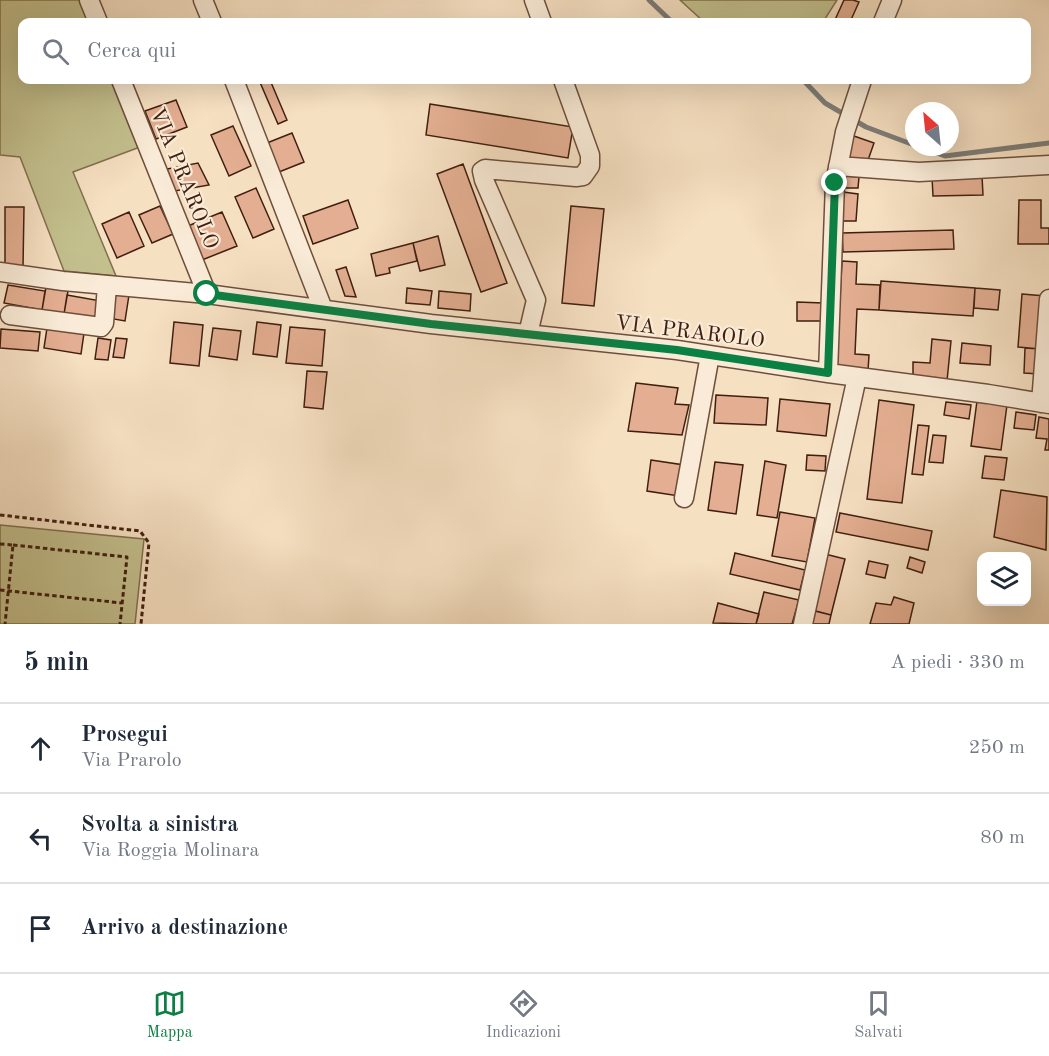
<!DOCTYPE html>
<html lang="it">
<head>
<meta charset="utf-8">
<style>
	body { margin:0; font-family:"Old Standard TT",serif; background:#f2f2f3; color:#1f2937 }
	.controls { position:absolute; right:18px; bottom:18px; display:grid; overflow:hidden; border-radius:12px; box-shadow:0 6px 24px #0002 }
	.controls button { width:54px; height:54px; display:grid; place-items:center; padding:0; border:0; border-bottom:2px solid #e0e1e3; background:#fff; color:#1f2937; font:30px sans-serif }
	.compass { position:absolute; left:905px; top:102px; width:54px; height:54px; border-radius:50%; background:#fff; box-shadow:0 6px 24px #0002; rotate:333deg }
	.stop { position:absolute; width:18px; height:18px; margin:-14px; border:4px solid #0b8043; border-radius:50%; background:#fff }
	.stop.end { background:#0b8043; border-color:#fff; box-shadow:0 2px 6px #0008 }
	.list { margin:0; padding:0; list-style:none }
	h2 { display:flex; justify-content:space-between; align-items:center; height:78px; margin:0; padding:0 24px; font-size:26px }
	h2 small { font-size:20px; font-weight:400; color:#747a83 }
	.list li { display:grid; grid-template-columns:39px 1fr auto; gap:18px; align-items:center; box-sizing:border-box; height:90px; padding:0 24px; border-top:2px solid #e0e1e3 }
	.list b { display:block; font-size:22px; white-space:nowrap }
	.list p { margin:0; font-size:20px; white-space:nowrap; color:#747a83 }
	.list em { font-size:20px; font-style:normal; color:#747a83 }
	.icon { flex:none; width:33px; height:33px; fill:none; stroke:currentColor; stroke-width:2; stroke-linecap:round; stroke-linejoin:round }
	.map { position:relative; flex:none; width:1049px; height:624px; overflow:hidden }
	.search { position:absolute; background:#fff; box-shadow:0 6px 24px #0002; left:18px; right:18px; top:18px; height:66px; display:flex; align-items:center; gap:15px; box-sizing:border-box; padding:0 21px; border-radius:12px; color:#747a83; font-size:22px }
	.sheet { height:348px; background:#fff }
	nav { display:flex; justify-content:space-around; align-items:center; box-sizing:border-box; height:84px; border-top:2px solid #e0e1e3; background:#fff; font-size:16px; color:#747a83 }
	nav a { display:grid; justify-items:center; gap:3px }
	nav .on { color:#0b8043 }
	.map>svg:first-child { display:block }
	.green { fill:#c3c08e; stroke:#82704f; stroke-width:1.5 }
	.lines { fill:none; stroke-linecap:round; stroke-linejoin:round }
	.stream { stroke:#7c7c78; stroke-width:5 }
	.building { fill:#e3ae91; stroke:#411f10; stroke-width:1.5 }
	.minor-casing { stroke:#6e4f3c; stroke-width:21 }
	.path { stroke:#411f10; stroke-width:3; stroke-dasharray:4.5 3; stroke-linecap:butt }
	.minor { stroke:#f9ebd7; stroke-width:18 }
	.route { stroke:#0b8043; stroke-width:8 }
	.labels { text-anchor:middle; stroke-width:4.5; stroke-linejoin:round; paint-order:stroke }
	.street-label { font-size:21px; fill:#411f10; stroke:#f9ebd7 }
</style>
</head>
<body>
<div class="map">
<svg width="1049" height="624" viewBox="0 0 1049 624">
	<rect width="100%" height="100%" fill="#f6e0c2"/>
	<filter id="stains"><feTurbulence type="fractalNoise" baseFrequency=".00333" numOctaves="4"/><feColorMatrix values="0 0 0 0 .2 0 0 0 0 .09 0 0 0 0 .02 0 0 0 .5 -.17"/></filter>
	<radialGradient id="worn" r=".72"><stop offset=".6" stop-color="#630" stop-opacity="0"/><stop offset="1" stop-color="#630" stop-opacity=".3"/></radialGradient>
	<path class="green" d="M0 0H81L90 22H22V80H113L140 147 73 172 116 276 64 271 20 157 0 155Z
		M680 0H837L823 22H704Z
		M0 525 144 539 135 624H0Z"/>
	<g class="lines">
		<path class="stream" d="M649 0 672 22
			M803 80 825 103 866 127 914 145
			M920 147 945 156 1049 143"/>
	</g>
	<path class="building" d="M844 0H853L859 2 850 22H834Z
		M259 80H270L287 120 278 124Z
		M176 100 187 127 156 139 145 111Z
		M430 104 573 127 568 158 426 135Z
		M233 126 251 166 229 176 211 135Z
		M292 133 304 162 279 172 267 143Z
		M854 136 874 143 867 163 847 157Z
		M198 163 209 185 175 191 167 169Z
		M463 164 507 283 481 292 437 174Z
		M845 176 859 177 858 188H844Z
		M982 176 983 195 933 196 932 177Z
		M256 188 274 229 253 238 235 197Z
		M843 192 858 194 856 221H841Z
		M348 200 358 228 313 244 303 216Z
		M1019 200H1041V228H1049V244H1018Z
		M160 206 173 234 152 243 139 215Z
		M571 206 604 209 594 306 562 303Z
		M5 207H24L23 268 5 267Z
		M129 212 144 246 117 258 102 224Z
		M222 212 237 246 202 260 188 226Z
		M953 230 954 249 843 252 842 233Z
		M438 236 445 265 420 271 413 243Z
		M413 243 417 261 389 268 390 273 376 276 371 254Z
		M842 261 857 262 856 284 880 285 879 310 857 309 855 354 869 355 868 371 836 369Z
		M346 267 356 297 345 296 336 270Z
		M881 281 975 288 973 316 879 310Z
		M8 285 45 291 42 310 4 303Z
		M46 287 68 291 64 314 42 310Z
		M407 288 432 291 430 305 406 303Z
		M975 288 1000 290 998 310 974 308Z
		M439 291 471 294 470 311 438 308Z
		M112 293 129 295 125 321 108 318Z
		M1022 294 1045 296 1040 349 1018 347Z
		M67 295 101 301 97 319 64 314Z
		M797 302 823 303V321H797Z
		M174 322 203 325 199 366 170 363Z
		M257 322 281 325 277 357 253 354Z
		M290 327 325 330 322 366 286 363Z
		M47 328 84 333 81 354 44 348Z
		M213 328 241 331 237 360 209 356Z
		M1 329 40 332 38 351 0 348Z
		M98 338 111 340 108 360 95 359Z
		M116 338 127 339 124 358 113 357Z
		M932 339 951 341 947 381 913 377V362L930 363Z
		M962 343 991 346 990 365 960 363Z
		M1025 348 1040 349 1039 374 1024 373Z
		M307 371 327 372 323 409 304 407Z
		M636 383 678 388 675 404 689 405 682 435 628 431Z
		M716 395 768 398 766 425 714 423Z
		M780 399 830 404 826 436 777 431Z
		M879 400 914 405 902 503 867 499Z
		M977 401 1007 405 1001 450 971 446Z
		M946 402 971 405 969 419 944 415Z
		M1016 412 1036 415 1034 430 1014 428Z
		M1039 417 1049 419V450H1045L1047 439 1036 438Z
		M918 425 929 426 923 475 912 474Z
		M933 435 946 436 943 463 929 462Z
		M807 455 826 456 825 471 806 470Z
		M985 456 1007 458 1004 480 982 478Z
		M651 460 684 465 679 496 647 491Z
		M765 461 786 465 777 518 757 515Z
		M715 462 743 465 736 514 708 510Z
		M1001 490 1047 497 1046 550 994 537Z
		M780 512 815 518 807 562 772 556Z
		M840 513 932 531 928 550 836 532Z
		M735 553 805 570 800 590 730 574Z
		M825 554 845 559 831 615 812 610Z
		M910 557 925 562 922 573 907 568Z
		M869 561 888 565 885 578 866 574Z
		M764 592 799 600 792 624H756Z
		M894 597 914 603 909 624H870L876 603 891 605Z
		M718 603 759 614 756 624 713 623Z
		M811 610 831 615 829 624H808Z"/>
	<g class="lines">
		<defs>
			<path id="minor" d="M89 0 98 22
				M203 0 212 22
				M534 0 542 22
				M883 22 892 0
				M121 80 207 294
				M234 80 323 309
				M838 166 919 172 1049 165
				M0 272 63 281 207 294 431 324 677 350 828 373 988 394 1049 404
				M10 315 101 327 104 323 107 286
				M528 334 536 300 484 180 482 171 485 169 576 177 583 176 590 166V155L563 80
				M828 373 835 183 845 132 862 80
				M1041 403 1049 299
				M684 498 710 355
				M803 624 857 377"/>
		</defs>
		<use href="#minor" class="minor-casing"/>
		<path class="path" d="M0 515 140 531 149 543 141 624
			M0 544 13 545 5 624
			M13 545 127 557 120 624
			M0 590 122 603"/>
		<use href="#minor" class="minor"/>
	</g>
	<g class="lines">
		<path class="route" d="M207 294 431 324 677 350 828 373 835 183"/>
	</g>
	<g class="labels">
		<g class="street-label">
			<text transform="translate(185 178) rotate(68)" y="7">VIA PRAROLO</text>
			<text transform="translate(690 331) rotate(7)" y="7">VIA PRAROLO</text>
		</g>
	</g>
	<rect width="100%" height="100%" filter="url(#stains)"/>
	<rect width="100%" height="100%" fill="url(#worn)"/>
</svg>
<div class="controls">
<button><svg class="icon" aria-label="layers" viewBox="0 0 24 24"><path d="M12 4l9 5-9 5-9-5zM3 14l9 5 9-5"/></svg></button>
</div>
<svg class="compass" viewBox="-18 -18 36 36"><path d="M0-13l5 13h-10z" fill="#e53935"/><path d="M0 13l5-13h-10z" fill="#747a83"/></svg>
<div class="stop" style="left:207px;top:294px"></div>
<div class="stop end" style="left:835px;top:183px"></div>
<div class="search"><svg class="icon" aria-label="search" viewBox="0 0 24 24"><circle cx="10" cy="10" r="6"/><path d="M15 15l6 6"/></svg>Cerca qui</div>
</div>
<section class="sheet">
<h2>5 min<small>A piedi · 330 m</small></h2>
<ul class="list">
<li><svg class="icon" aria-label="ahead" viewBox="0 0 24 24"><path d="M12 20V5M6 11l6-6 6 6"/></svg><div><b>Prosegui</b><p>Via Prarolo</p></div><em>250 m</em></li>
<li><svg class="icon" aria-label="left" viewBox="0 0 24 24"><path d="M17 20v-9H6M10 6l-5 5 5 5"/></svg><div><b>Svolta a sinistra</b><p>Via Roggia Molinara</p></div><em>80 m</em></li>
<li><svg class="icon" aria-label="arrive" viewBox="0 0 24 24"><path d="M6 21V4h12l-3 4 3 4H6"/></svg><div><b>Arrivo a destinazione</b></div></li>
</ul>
</section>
<nav>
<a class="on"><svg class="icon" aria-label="map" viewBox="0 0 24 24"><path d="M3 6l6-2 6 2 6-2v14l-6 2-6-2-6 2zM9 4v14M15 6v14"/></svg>Mappa</a>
<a><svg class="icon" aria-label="directions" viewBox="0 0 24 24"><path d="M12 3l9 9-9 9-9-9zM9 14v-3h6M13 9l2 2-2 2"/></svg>Indicazioni</a>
<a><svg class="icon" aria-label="saved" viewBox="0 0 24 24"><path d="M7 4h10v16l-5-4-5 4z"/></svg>Salvati</a>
</nav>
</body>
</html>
